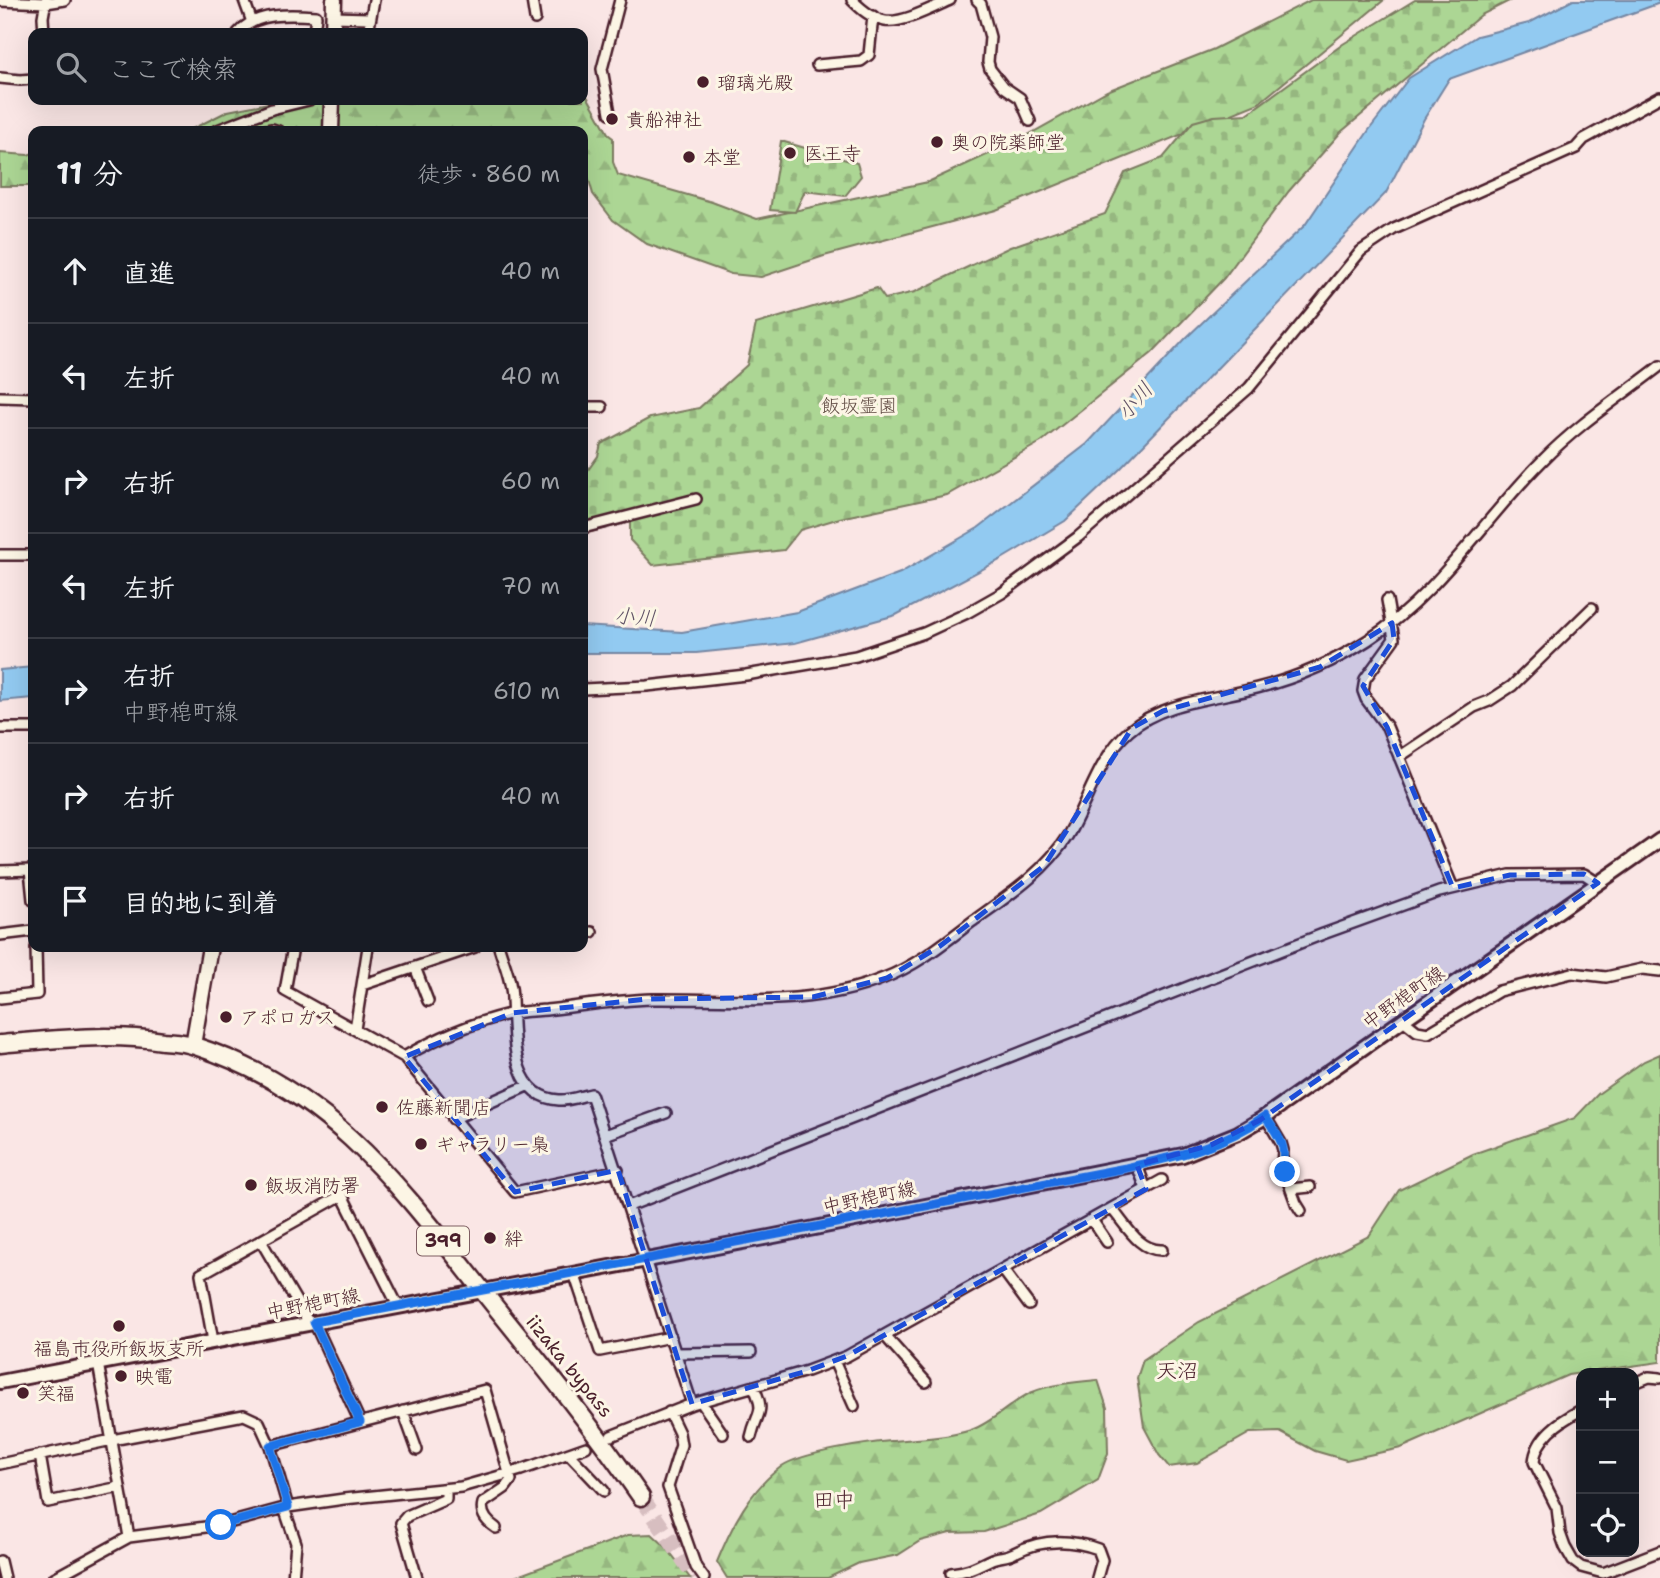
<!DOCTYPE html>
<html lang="ja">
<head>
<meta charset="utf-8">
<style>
	body { margin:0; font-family:"Shantell Sans","Klee One",sans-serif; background:#242831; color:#f1f3f6 }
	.controls { position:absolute; right:21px; bottom:21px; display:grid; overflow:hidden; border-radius:14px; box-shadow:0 7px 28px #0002 }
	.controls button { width:63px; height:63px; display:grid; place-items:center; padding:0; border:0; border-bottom:2px solid #363941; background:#171b24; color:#f1f3f6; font:35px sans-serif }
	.stop { position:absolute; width:21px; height:21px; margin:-16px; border:5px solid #1a73e8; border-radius:50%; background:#fff }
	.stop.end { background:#1a73e8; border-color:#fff; box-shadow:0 2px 7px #0008 }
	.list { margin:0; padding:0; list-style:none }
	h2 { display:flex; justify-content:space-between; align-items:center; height:91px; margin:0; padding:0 28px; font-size:30px }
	h2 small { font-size:23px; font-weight:400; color:#9ea1a6 }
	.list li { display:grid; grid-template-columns:46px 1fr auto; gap:21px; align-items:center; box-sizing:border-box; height:105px; padding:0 28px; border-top:2px solid #363941 }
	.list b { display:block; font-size:26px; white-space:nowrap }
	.list p { margin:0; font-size:23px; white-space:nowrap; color:#9ea1a6 }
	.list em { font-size:23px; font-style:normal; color:#9ea1a6 }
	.icon { flex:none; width:38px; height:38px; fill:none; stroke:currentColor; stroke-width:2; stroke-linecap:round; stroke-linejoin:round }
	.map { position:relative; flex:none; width:1660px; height:1578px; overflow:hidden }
	.search { position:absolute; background:#171b24; box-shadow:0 7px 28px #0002; left:28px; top:28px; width:560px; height:77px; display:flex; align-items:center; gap:18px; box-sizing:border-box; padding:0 24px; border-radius:14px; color:#9ea1a6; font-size:26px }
	.panel { position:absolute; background:#171b24; box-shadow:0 7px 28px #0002; left:28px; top:126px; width:560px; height:826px; border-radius:14px }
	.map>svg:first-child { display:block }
	.forest { fill:url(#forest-firs); stroke:#7b7a60; stroke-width:2 }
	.cemetery { fill:url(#cemetery-stones); stroke:#7b7a60; stroke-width:2 }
	.water { fill:#92caf1; stroke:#7586a2; stroke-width:2 }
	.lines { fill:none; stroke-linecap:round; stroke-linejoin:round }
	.highway-tunnel { stroke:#d7bec0; stroke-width:16; stroke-dasharray:16 8; stroke-linecap:butt }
	.street-casing { stroke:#4a1f2b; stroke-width:14 }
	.secondary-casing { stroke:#4a1f2b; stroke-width:18 }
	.primary-casing { stroke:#4a1f2b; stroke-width:19 }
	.highway-casing { stroke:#4a1f2b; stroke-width:21 }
	.street { stroke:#fcf5e5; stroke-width:9 }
	.secondary { stroke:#fcf5e5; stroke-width:12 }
	.primary { stroke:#fcf5e5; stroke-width:14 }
	.highway { stroke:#fcf5e5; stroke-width:16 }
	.route { stroke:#1a73e8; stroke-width:9 }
	.marked { fill:#1d4ed8; fill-opacity:0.2; stroke:#1d4ed8; stroke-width:5; stroke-dasharray:14 9; stroke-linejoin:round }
	.poi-dot { fill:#4a1f2b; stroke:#fcf5e5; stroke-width:2.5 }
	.labels { text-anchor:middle; stroke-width:6; stroke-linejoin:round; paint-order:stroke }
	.shield { fill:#fcf5e5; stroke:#7f5f63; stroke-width:2 }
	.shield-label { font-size:18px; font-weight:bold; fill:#4a1f2b }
	.poi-label { font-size:19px; fill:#4a1f2b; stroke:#fcf5e5; text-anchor:start }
	.park-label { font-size:19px; fill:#624d45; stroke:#fcf5e5 }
	.street-label { font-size:19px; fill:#4a1f2b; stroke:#fcf5e5 }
	.water-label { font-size:21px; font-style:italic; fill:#605266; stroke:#fcf5e5 }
	.neighbourhood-label { font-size:21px; fill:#4a1f2b; stroke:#fcf5e5 }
</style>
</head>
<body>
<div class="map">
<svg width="1660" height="1578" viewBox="0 0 1660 1578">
	<defs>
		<pattern id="forest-firs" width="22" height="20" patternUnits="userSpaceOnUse" patternTransform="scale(1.75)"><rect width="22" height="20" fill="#acd694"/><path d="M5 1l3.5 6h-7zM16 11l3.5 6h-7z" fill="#96b780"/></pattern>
		<pattern id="cemetery-stones" width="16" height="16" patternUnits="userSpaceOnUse" patternTransform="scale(1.75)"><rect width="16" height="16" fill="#acd694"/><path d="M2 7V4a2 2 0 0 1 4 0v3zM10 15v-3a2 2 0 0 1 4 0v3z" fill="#96b780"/></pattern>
	</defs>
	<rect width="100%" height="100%" fill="#fae6e5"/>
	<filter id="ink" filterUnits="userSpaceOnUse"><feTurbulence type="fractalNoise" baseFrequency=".0143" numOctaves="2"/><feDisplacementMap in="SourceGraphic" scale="14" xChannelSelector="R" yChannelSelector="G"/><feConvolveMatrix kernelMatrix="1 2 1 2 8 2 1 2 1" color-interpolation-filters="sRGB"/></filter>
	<g filter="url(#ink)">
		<path class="forest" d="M1311 0H1384L1259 103 996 210 824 256 761 277 731 274 647 244 613 220 593 194 583 160V131H188L228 111 283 100H361L414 103 423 100H583V89L609 135 613 138V162L618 175 712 202 757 219 928 182 1019 140 1107 91 1214 49Z
			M0 153 28 155 33 153V186H0Z
			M1660 1054V1362L1568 1375 1401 1448 1346 1460 1315 1451 1280 1432 1250 1433 1197 1463 1169 1467 1159 1455 1144 1427 1137 1378 1143 1360 1199 1322 1369 1236 1399 1190 1473 1154 1575 1118 1598 1094 1644 1061Z
			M1098 1380 1107 1408 1108 1453 1098 1480 1041 1514 984 1532 950 1533 920 1541 898 1555 859 1563 828 1578H727L717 1562C732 1525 750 1490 782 1466 801 1453 867 1443 891 1441 917 1439 946 1438 971 1430 992 1423 1010 1403 1030 1393 1050 1384 1076 1382 1098 1380Z
			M652 1534 665 1546 690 1578H512L628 1535Z"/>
		<path class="cemetery" d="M1415 0H1511L1481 15 1341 132 1289 191 1224 278 1152 353 1041 442 947 495 840 518 800 530 784 550 653 565 630 540V522L583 534V477L598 456 601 444 650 418 699 408 747 365 756 324 877 288 885 299 915 292 1010 247 1105 214 1125 173 1163 158 1193 122 1214 116 1247 114 1343 44Z
			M781 141 857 163 861 176 845 196 805 191 795 212 770 210Z"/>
		<path class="water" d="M1573 0H1660V3L1449 79 1424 119 1386 193 1120 469 1065 521 1000 560 896 615 795 643 696 653H583V626L682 632 797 612 900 573 978 528 1087 444 1186 338 1305 225 1369 130 1409 78 1477 36 1529 23Z
			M33 667V698L0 701V670Z"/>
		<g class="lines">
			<path class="highway-tunnel" d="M641 1497 696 1578"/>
			<defs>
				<path id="street" d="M244 0 252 22
					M532 0 535 19
					M852 0C861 9 872 19 885 21 902 24 934 7 950 0
					M977 0 981 4 990 37 988 62 990 69 1004 87 1020 98 1030 121
					M0 1 46 3 65 0
					M333 17 369 18
					M44 33 43 17 46 0
					M238 33C255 12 291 14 316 16L314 33
					M368 33 374 0
					M817 65 861 61 869 55 873 16
					M0 78 20 80 33 79
					M610 113 602 69 620 0
					M215 131 272 109 309 100
					M261 131 272 129 278 131
					M0 397 33 398
					M583 407H602
					M583 528 696 499
					M0 555H33
					M1387 600 1394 639 1365 679 1363 691 1366 699 1387 727 1453 888
					M583 689 647 686 746 675 856 656 924 633 965 614 1002 593 1078 537 1249 388 1361 251 1394 229 1576 148 1584 139 1660 97
					M0 728H33
					M1399 757 1474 707 1489 701 1512 686 1592 608
					M30 870 33 900
					M0 871 33 870
					M583 933 592 932
					M0 935 33 931
					M293 947 285 991 404 1057 515 1192 618 1170
					M499 947C504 964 512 981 512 999 514 1035 510 1097 559 1100 569 1101 581 1096 591 1094L692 1404
					M415 967 428 1001
					M362 985 475 947
					M0 998 37 994 36 947
					M1403 1020 1417 1031 1428 1033 1499 991 1572 973 1606 977 1642 969 1660 971
					M355 1029 368 947
					M404 1057C436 1038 472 1023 509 1014 521 1011 534 1011 546 1010 581 1006 617 1000 652 999 730 998 811 1008 884 978 918 965 945 942 973 921 1008 896 1045 872 1068 835 1088 801 1099 757 1129 731 1163 701 1216 699 1257 688 1297 678 1334 662 1368 640 1438 595 1484 519 1542 461 1577 425 1620 397 1660 366
					M1265 1116 1281 1143 1283 1150 1282 1165 1296 1203 1301 1211
					M453 1119 527 1086
					M605 1135 666 1113
					M1137 1165 1146 1189
					M1291 1189 1310 1187
					M629 1206 1323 934 1439 892 1510 875 1584 874 1598 883
					M1112 1209C1126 1225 1139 1251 1162 1250
					M1092 1220 1107 1242
					M261 1241 309 1323
					M1003 1270 1029 1305
					M574 1273 600 1351 671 1337
					M314 1322 360 1422
					M885 1336 926 1382
					M213 1341 201 1274 342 1195 398 1306
					M676 1353 751 1352
					M834 1361 854 1406
					M98 1363 129 1537
					M1634 1383 1649 1377 1660 1378
					M701 1402 723 1434
					M1581 1410C1560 1421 1536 1437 1534 1462L1557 1508 1560 1533 1565 1547 1573 1561 1581 1567 1603 1573 1660 1551
					M403 1411 417 1450
					M669 1412 679 1433 681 1445 668 1487 696 1567 704 1578
					M611 1436 692 1404 807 1371 847 1356 1162 1180
					M751 1437C757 1410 766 1415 754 1387
					M270 1446 485 1390 511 1480 505 1488 483 1503C480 1514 487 1522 496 1528
					M569 1454 604 1491
					M40 1455 48 1502 120 1487
					M0 1464 112 1440 244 1415 259 1422 270 1446 288 1507
					M284 1508 296 1543 293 1578
					M0 1561 4 1578
					M951 1573C970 1571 976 1566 992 1559 999 1556 1007 1557 1014 1553 1041 1539 1068 1538 1098 1549L1102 1560 1097 1578
					M54 1578 129 1537 221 1525 288 1507 344 1499 461 1487 521 1470 586 1447
					M417 1578 401 1523 407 1516 446 1499V1489"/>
				<path id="secondary" d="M0 1382 769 1237 1183 1155 1238 1133 1260 1120 1660 840"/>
				<path id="primary" d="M333 33 334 0
					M331 131 332 100
					M193 1045 210 947"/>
				<path id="highway" d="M0 1044C55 1039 109 1033 163 1041 174 1042 185 1042 195 1046 335 1091 406 1195 493 1304 544 1367 595 1430 641 1497"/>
			</defs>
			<use href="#street" class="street-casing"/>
			<use href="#secondary" class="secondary-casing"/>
			<use href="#primary" class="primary-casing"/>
			<use href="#highway" class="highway-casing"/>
			<use href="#street" class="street"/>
			<use href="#secondary" class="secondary"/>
			<use href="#primary" class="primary"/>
			<use href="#highway" class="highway"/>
		</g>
	</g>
	<g class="lines" filter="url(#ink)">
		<path class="route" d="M221 1525 288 1507 270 1446 360 1422 314 1322 1126 1168C1175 1157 1224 1146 1265 1116 1271 1126 1281 1137 1283 1148 1284 1157 1282 1163 1285 1172"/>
	</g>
	<path class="marked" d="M1392 623 1394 639 1363 686 1387 727 1453 888 1510 875 1584 874 1598 883 1260 1120 1211 1145 1137 1165 1146 1189 847 1356 807 1371 692 1404 618 1170 515 1192 404 1057 512 1013 648 999 813 997 887 978 940 946 1044 866 1132 728 1163 711 1320 667Z"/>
	<g class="poi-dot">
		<circle cx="703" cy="82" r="7"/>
		<circle cx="612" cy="119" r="7"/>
		<circle cx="937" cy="142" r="7"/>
		<circle cx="790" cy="153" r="7"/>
		<circle cx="689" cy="157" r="7"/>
		<circle cx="226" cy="1017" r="7"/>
		<circle cx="382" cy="1107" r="7"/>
		<circle cx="421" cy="1144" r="7"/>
		<circle cx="251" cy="1185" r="7"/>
		<circle cx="490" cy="1238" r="7"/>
		<circle cx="119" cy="1326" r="7"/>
		<circle cx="121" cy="1376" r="7"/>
		<circle cx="23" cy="1393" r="7"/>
	</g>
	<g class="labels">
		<rect class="shield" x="417" y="1226.5" width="52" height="29" rx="5"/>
		<g class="shield-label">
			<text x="443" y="1247">399</text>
		</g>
		<g class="poi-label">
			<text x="717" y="89">瑠璃光殿</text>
			<text x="626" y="126">貴船神社</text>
			<text x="951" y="149">奥の院薬師堂</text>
			<text x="804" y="160">医王寺</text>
			<text x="703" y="164">本堂</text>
			<text x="240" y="1024">アポロガス</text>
			<text x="396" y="1114">佐藤新聞店</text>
			<text x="435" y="1151">ギャラリー梟</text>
			<text x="265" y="1192">飯坂消防署</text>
			<text x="504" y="1245">絆</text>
			<text x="119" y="1355" text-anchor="middle">福島市役所飯坂支所</text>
			<text x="135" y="1383">映電</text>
			<text x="37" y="1400">笑福</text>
		</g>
		<g class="park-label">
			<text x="859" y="412">飯坂霊園</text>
		</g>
		<g class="street-label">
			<text transform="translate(1403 997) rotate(-35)" y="7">中野梍町線</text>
			<text transform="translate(869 1197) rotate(-12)" y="7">中野梍町線</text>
			<text transform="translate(313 1303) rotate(-11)" y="7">中野梍町線</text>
			<text transform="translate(570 1366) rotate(51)" y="7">iizaka bypass</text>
		</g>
		<g class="water-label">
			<text transform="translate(1135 401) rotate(-49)" y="7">小川</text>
			<text transform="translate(635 617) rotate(4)" y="7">小川</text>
		</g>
		<g class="neighbourhood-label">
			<text x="1177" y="1378">天沼</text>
			<text x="834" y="1507">田中</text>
		</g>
	</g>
</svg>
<div class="controls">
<button>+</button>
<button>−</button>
<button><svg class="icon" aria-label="locate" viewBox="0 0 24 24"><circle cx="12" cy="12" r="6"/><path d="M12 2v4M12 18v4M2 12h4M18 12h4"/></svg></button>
</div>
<div class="stop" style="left:221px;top:1525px"></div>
<div class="stop end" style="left:1285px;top:1172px"></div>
<div class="search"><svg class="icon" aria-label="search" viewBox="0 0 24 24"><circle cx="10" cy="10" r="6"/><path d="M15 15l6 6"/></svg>ここで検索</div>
<section class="panel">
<h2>11 分<small>徒歩 · 860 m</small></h2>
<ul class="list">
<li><svg class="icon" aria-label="ahead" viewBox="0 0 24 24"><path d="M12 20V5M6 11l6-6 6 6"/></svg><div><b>直進</b></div><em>40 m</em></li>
<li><svg class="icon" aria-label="left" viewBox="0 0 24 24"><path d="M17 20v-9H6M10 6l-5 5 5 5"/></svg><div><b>左折</b></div><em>40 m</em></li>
<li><svg class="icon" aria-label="right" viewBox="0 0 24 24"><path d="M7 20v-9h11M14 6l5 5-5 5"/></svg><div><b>右折</b></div><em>60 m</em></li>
<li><svg class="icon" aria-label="left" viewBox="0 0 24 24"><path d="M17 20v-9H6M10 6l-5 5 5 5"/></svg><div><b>左折</b></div><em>70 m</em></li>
<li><svg class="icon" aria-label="right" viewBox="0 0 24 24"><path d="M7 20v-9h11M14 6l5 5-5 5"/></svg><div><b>右折</b><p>中野梍町線</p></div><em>610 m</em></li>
<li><svg class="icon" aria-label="right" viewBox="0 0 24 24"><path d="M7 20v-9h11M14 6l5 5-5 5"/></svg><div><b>右折</b></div><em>40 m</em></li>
<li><svg class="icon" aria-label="arrive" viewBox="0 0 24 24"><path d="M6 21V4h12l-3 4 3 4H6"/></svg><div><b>目的地に到着</b></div></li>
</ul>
</section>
</div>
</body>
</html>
